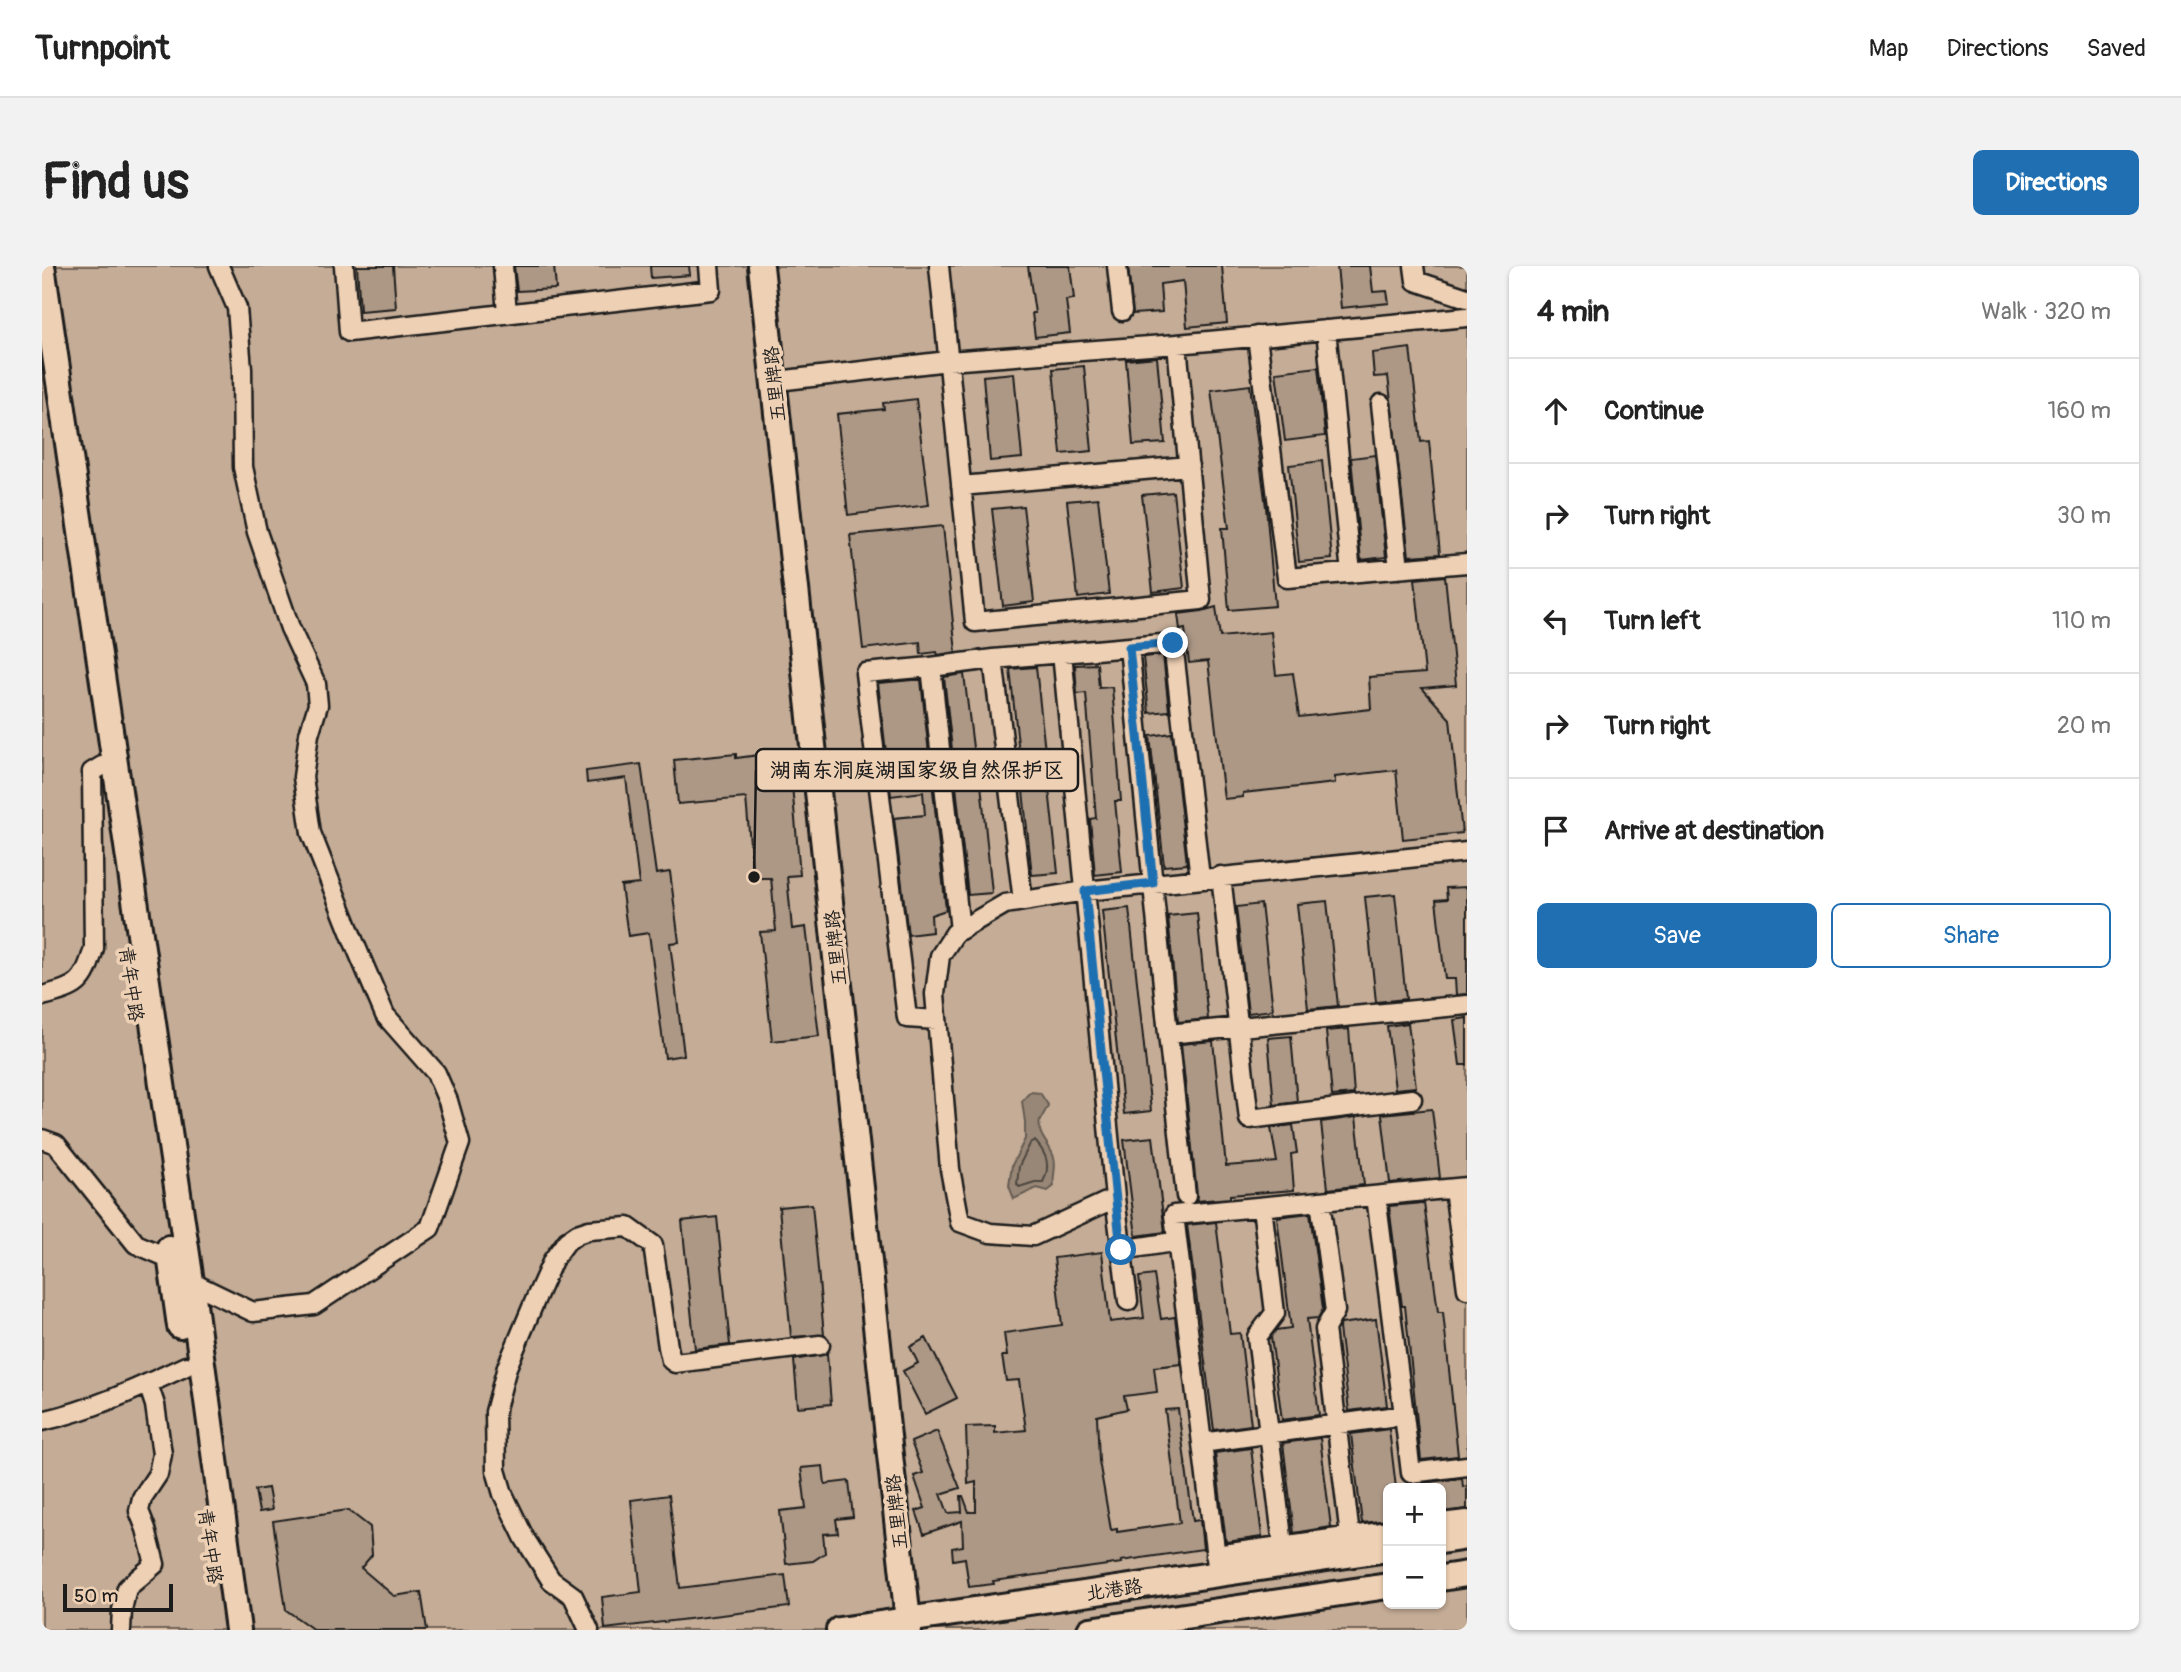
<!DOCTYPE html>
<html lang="en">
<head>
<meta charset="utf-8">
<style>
	body { margin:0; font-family:Pangolin,"LXGW WenKai TC",sans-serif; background:#f2f2f2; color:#222 }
	.controls { position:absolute; right:21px; bottom:21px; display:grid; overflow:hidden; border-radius:10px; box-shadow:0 2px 5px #0004 }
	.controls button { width:63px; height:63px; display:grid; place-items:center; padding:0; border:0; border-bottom:2px solid #e0e0e0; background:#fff; color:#222; font:35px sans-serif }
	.scale { position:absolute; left:21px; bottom:18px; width:110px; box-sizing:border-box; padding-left:7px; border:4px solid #1c1c1c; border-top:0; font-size:19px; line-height:24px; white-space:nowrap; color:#1c1c1c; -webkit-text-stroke:5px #eed0b4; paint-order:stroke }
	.stop { position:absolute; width:21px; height:21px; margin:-16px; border:5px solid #1f6fb2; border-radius:50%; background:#fff }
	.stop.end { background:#1f6fb2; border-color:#fff; box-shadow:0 2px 7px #0008 }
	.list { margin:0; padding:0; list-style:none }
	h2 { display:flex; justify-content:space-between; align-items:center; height:91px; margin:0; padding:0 28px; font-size:30px }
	h2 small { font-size:23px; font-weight:400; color:#767676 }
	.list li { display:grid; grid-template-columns:46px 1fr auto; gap:21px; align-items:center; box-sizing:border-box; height:105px; padding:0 28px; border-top:2px solid #e0e0e0 }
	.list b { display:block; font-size:26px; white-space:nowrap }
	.list em { font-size:23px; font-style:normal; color:#767676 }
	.actions { display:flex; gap:14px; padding:21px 28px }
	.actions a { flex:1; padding:16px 0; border:2px solid #1f6fb2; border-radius:10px; text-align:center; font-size:24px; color:#1f6fb2 }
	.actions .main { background:#1f6fb2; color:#fff }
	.icon { flex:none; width:38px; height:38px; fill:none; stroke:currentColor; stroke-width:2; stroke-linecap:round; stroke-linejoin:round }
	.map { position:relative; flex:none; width:1425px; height:1364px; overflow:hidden; border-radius:10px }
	header { display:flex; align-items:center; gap:42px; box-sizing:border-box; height:98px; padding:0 35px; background:#fff; border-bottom:2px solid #e0e0e0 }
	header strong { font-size:33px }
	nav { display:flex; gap:38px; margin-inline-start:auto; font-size:24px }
	.intro { display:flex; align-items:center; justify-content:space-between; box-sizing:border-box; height:168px; padding:0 42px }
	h1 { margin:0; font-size:49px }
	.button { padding:18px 32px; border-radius:10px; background:#1f6fb2; color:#fff; font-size:24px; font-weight:700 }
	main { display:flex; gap:42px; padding:0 42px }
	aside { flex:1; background:#fff; border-radius:10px; box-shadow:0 2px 5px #0004 }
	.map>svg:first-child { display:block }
	.green { fill:#c4ac96; stroke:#706459; stroke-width:2; fill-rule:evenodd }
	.water { fill:#988776; stroke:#665c52; stroke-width:2 }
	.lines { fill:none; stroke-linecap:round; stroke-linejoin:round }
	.shore { stroke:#4e4740; stroke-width:2 }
	.building { fill:#ad9886; stroke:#1c1c1c; stroke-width:2 }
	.minor-casing { stroke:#1c1c1c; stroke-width:23 }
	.secondary-casing { stroke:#1c1c1c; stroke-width:30 }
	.minor { stroke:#eed0b4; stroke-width:18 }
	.secondary { stroke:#eed0b4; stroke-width:24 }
	.route { stroke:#1f6fb2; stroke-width:9 }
	.labels { text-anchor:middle; stroke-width:7; stroke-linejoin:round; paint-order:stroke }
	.street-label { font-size:19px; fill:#1c1c1c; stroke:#eed0b4 }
	.leader { fill:none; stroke:#1c1c1c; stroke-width:2.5 }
	.callout-dot { fill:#1c1c1c; stroke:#eed0b4; stroke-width:2.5 }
	.callout { fill:#eed0b4; stroke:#1c1c1c; stroke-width:2.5 }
	.callout-label { font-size:21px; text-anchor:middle; font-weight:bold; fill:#1c1c1c }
</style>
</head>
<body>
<header>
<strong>Turnpoint</strong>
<nav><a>Map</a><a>Directions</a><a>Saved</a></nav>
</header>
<div class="intro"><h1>Find us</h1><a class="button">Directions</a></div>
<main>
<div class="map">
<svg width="1425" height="1364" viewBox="0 0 1425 1364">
	<rect width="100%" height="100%" fill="#e6c9ae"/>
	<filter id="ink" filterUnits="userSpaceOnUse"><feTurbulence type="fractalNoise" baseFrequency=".0143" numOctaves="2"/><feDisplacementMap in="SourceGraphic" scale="14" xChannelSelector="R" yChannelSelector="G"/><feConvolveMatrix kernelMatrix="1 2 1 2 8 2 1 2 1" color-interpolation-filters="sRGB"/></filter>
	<g filter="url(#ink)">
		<path class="green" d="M0 0H1425V1364H0ZM1346 1222H1399V1338H1346Z"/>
		<path class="water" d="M988 826 998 827 1006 839C1004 845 1000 850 998 855 994 869 1009 879 1012 892 1015 901 1010 910 1012 920L1006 925 995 922 972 933 967 920 970 899 983 873V856L980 835Z"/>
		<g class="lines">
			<path class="shore" d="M993 875C1005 888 1009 900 1001 916H993L977 921 975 918 977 900 989 876Z"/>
		</g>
		<path class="building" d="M315 0H351L354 42 318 45Z
			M472 0H512L514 23 475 25Z
			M608 0H647L648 9 609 12Z
			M986 0H1028L1032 33 1024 34 1028 67 993 71 990 47H993Z
			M1086 0H1180L1185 57 1145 61 1141 15 1118 18 1120 46 1091 48Z
			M1295 0H1328L1331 26 1345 25 1347 37 1299 42Z
			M1368 82 1379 176 1387 175 1398 288 1367 290 1346 110 1332 111 1330 87Z
			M1115 91 1123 177 1091 179 1084 94Z
			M1042 100 1050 185 1019 188 1011 103Z
			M1276 101 1283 170 1243 175 1234 106Z
			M972 107 980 192 948 195 941 110Z
			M1208 119 1224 241 1233 340 1187 344 1180 262H1187L1169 124Z
			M874 133 887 239 806 249 795 148 842 143 841 137Z
			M1333 189 1344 291 1319 294 1309 192Z
			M1280 195 1290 293 1257 296 1247 199Z
			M1131 226 1142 322 1111 326 1100 229Z
			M1056 232 1067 328 1036 332 1025 235Z
			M981 240 992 336 961 340 950 243Z
			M901 260 914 386 896 389 895 386 879 388 878 376 821 383 808 269Z
			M1403 310 1414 419 1380 422 1408 453 1420 567 1361 573 1354 504 1293 511V517L1201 527V531L1182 533 1166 395 1147 397 1143 363 1138 364 1136 348 1160 345 1174 341 1178 371 1229 366 1234 409 1251 407 1257 451 1329 443 1327 411 1383 407 1373 313Z
			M1121 389 1127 445 1107 447 1101 391Z
			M1055 398 1057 422 1070 421 1079 535H1073L1080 606 1053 609 1048 553 1054 552 1044 427 1035 428 1033 399Z
			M994 401 1016 607 990 609 968 403Z
			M922 408 933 498H937L950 627 926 629 902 411Z
			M871 414H879L904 644 889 649 890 666 866 669 852 552 883 549 881 526 849 530 836 417Z
			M1130 467 1145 598 1122 600 1108 470Z
			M747 485 758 609 745 610 750 663 764 661 777 770 730 775 718 666 734 665 729 612H711L704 532 636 538 632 494 694 488V492Z
			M599 498 614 608 628 606 637 676 628 677 642 789 623 792 607 667 586 670 579 620 597 618 584 512 545 517 544 505Z
			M1425 621V728L1414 729 1413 713H1403L1394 634 1405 633 1404 622Z
			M1353 628 1364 733 1334 736 1323 631Z
			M1285 635 1296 740 1266 743 1255 638Z
			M1219 638 1231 744 1206 747 1194 641Z
			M1087 642 1109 845 1082 848 1060 645Z
			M1155 647 1166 753 1136 756 1126 650Z
			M1425 752V799H1418L1412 754Z
			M1366 757 1374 821 1353 823 1345 760Z
			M1307 763 1312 828 1290 830 1284 765Z
			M1249 770 1255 836 1232 839 1226 772Z
			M1171 775 1184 900 1235 896 1229 862 1251 859 1255 887 1249 888 1252 924 1188 929V932L1154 935 1155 929 1139 778Z
			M1390 843 1398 912 1348 917 1340 848Z
			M1314 851 1322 919 1286 923 1279 856Z
			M1111 871 1123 966 1094 970 1082 874Z
			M1382 937 1396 1046H1401L1416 1190 1379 1194 1363 1040H1360L1347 940Z
			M770 938 782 1069 749 1071 737 941Z
			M1268 947 1281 1043 1276 1052 1265 1053 1277 1149 1240 1154 1229 1071 1234 1064 1249 1062 1235 951Z
			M675 951 688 1079 653 1083 640 955Z
			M1174 956 1188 1068 1198 1067 1209 1159 1172 1164 1145 959Z
			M1060 986 1068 1056 1102 1052 1097 1011 1112 1009 1119 1053 1133 1051 1139 1098 1112 1101 1115 1126 1082 1130 1085 1143 1055 1150 1057 1195 1069 1264 1075 1263V1266L1138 1257 1123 1144 1136 1143 1151 1255 1158 1254 1161 1283 1079 1295 1080 1297 951 1315 952 1318 927 1321 923 1292 911 1294 910 1282 921 1280 920 1255 882 1268 874 1245 883 1242 872 1210 881 1207 869 1176 895 1165 918 1222 899 1228 906 1247 920 1246 919 1230H921L927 1246H934V1216L926 1218 924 1161 953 1160V1167L984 1164 977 1114 964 1115 960 1090H965L962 1067 1020 1059 1012 992Z
			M1334 1053 1345 1140 1307 1145 1297 1062 1299 1058Z
			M884 1072 915 1132 883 1148 861 1105 876 1097 868 1081Z
			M785 1088 789 1138 756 1141 752 1094Z
			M1347 1163 1354 1222H1346V1254L1320 1257 1309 1168Z
			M1278 1172 1289 1261 1252 1267 1241 1177Z
			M1209 1182 1220 1271 1184 1276 1173 1187Z
			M781 1200 783 1218 807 1215 811 1251 794 1253 796 1267 781 1268 783 1287 771 1295 744 1298 738 1245 764 1242 759 1202Z
			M1420 1212 1421 1221 1425 1220V1243L1399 1246V1222H1381V1217Z
			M226 1222 230 1244 217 1246 213 1224Z
			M627 1229 638 1322 743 1309 747 1341 563 1363 560 1331 599 1326 589 1234Z
			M306 1244 328 1261 330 1289 319 1302 352 1330 379 1326 385 1364H272L244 1344 231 1255Z"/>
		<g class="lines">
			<defs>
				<path id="minor" d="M302 0 307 66 669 24 667 0
					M461 0 465 47
					M897 0 933 356 1159 334 1135 78
					M1075 0 1080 45
					M1372 0 1374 15 1425 32
					M1284 64 1309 307
					M1215 70 1245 312 1425 297
					M744 114 906 95 1135 78 1425 51
					M1339 138 1357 303
					M919 220 1147 200
					M1087 381 1131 377 1158 612
					M889 401 823 407 865 752 895 754
					M1179 610 1207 853 1370 833
					M981 635 951 393 1020 387
					M918 664 889 401 951 393
					M0 730C36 721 42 718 52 682L50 506 60 500
					M1126 768 1087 381 1020 387 1073 932 991 970 948 967 918 956 908 903 893 728 898 690 913 667 963 638 1043 625 1425 586
					M0 873 14 878 94 978 129 993
					M1412 923 1425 1023
					M1144 930 1126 768 1425 739
					M1073 932 1086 1035
					M1278 935 1293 1045 1283 1063 1308 1270
					M1220 941 1233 1047 1215 1071 1241 1279
					M1079 984 1125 977
					M149 1016 211 1046 272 1039 388 962 418 877 406 835 394 807 343 749 312 676 269 567 261 511 267 468 276 439 274 418 248 362 215 266 201 201 200 103 195 42 177 0
					M1362 1149 1369 1207 1425 1200
					M0 1155C50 1144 97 1122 144 1100
					M1160 1177 1362 1149 1334 930
					M1399 1257 1425 1254
					M1173 1289 1346 1265
					M1176 1308 1132 949 1425 921
					M79 1364 80 1344 85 1322 113 1298 104 1263 97 1245 100 1232 116 1208 120 1188 113 1139 106 1118
					M547 1364 531 1330 509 1314 483 1273 461 1228 454 1204 453 1146 465 1101 494 1032 511 994 525 975 535 968 547 964 586 961 611 979 626 1081 629 1094 633 1097 778 1079"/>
				<path id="secondary" d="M0 0 149 1016 196 1364
					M719 0 867 1364
					M127 982 138 1060
					M1399 1275 1425 1271
					M1399 1312 1425 1308
					M797 1364 1346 1283
					M1048 1364 1346 1320"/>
			</defs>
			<use href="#minor" class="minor-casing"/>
			<use href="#secondary" class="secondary-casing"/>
			<use href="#minor" class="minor"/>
			<use href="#secondary" class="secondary"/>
		</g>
	</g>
	<g class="lines" filter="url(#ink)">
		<path class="route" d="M1079 984 1043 625 1111 617 1087 381 1131 377"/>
	</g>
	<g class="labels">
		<g class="street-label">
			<text transform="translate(732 118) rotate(-96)" y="7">五里牌路</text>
			<text transform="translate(793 682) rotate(-96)" y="7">五里牌路</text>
			<text transform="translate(90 718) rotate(82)" y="7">青年中路</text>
			<text transform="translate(854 1246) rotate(-96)" y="7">五里牌路</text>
			<text transform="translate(169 1280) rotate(82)" y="7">青年中路</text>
			<text transform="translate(1072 1323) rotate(-8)" y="7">北港路</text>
		</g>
	</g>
	<path class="leader" d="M712 611L714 504"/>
	<circle class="callout-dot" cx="712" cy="611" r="7"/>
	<rect class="callout" x="714" y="483" width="322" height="42" rx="7"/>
	<g class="callout-label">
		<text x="875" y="511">湖南东洞庭湖国家级自然保护区</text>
	</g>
</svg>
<div class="controls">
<button>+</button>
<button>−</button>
</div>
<div class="scale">50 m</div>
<div class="stop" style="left:1079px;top:984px"></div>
<div class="stop end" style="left:1131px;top:377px"></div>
</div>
<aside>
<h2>4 min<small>Walk · 320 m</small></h2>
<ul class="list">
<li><svg class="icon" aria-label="ahead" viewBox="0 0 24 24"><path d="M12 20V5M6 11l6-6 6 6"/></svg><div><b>Continue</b></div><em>160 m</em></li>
<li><svg class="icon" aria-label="right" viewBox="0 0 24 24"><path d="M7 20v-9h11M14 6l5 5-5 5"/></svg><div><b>Turn right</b></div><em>30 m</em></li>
<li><svg class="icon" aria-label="left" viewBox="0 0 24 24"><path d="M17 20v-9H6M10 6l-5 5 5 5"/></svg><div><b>Turn left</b></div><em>110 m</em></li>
<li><svg class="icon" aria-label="right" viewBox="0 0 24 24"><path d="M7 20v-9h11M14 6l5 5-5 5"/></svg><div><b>Turn right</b></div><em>20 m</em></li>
<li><svg class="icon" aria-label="arrive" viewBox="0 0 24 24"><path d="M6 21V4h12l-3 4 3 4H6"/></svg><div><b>Arrive at destination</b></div></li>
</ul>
<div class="actions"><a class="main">Save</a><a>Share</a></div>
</aside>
</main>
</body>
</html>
